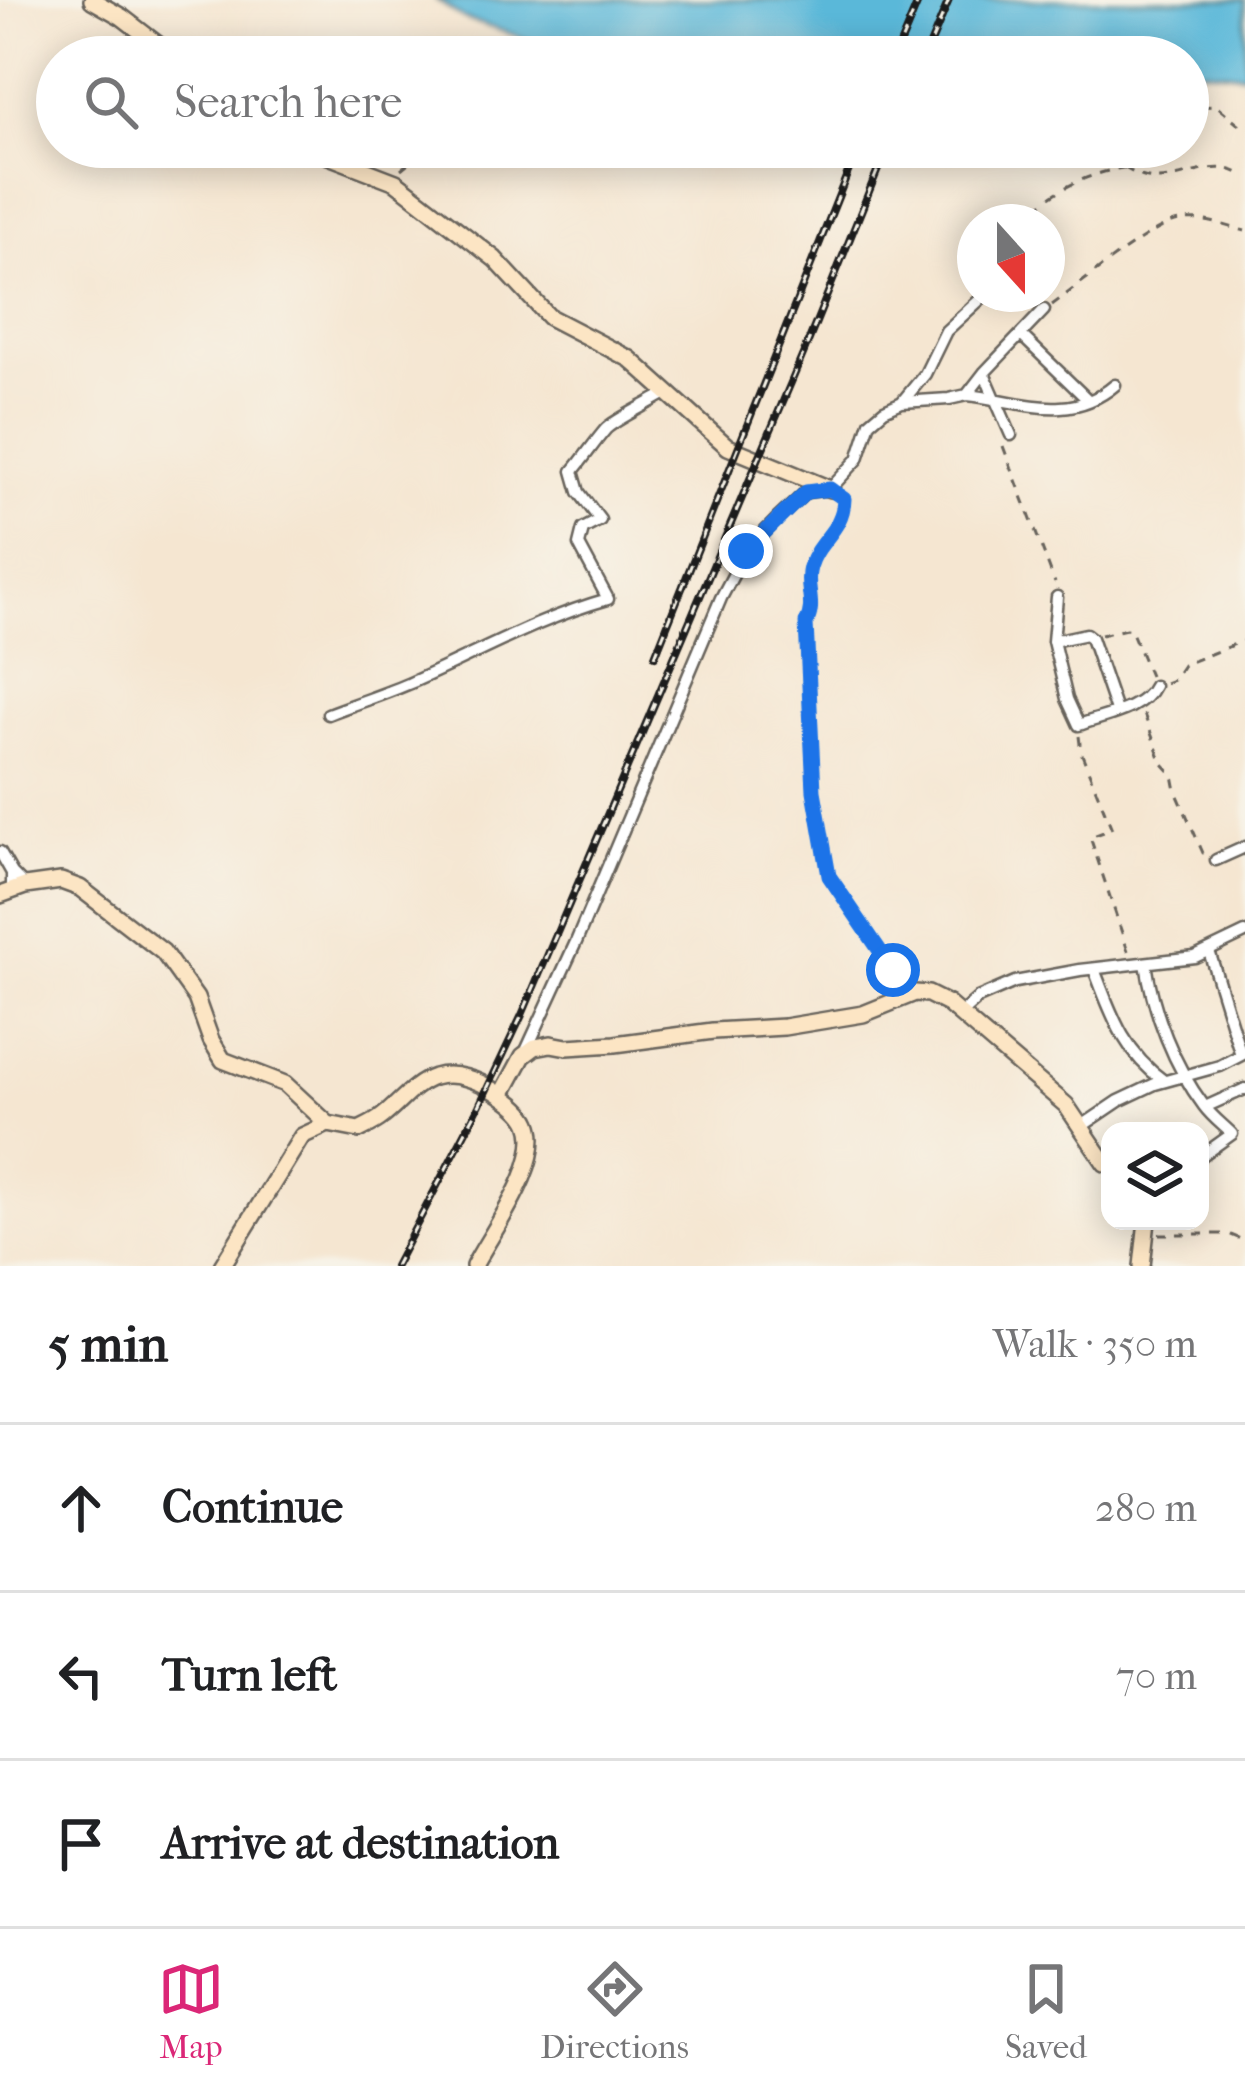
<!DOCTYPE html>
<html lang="en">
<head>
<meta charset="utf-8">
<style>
	body { margin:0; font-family:"IM FELL French Canon",serif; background:#f6f6f6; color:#202124 }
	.controls { position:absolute; right:36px; bottom:36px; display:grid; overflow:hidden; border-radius:24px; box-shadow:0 6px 30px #0003 }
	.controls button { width:108px; height:108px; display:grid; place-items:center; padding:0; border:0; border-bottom:3px solid #e0e0e0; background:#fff; color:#202124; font:60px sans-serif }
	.compass { position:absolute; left:957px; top:204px; width:108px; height:108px; border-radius:50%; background:#fff; box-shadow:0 6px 30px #0003; rotate:159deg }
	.stop { position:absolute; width:36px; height:36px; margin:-27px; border:9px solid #1a73e8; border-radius:50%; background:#fff }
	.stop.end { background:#1a73e8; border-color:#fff; box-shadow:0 3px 12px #0008 }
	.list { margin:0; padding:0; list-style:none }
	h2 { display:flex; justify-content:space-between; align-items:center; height:156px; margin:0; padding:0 48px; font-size:51px }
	h2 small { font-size:39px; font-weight:400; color:#757577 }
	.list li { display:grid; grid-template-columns:78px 1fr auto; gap:36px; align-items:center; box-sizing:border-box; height:168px; padding:0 48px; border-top:3px solid #e0e0e0 }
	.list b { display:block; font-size:45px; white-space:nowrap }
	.list em { font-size:39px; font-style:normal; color:#757577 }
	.icon { flex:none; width:66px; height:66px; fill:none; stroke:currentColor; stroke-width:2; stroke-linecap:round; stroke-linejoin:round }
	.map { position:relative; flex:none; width:1245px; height:1266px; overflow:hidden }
	.search { position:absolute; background:#fff; box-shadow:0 6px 30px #0003; left:36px; right:36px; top:36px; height:132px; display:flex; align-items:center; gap:30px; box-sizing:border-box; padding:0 42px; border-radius:66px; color:#757577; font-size:45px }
	.sheet { height:660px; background:#fff }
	nav { display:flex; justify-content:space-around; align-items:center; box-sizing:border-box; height:168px; border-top:3px solid #e0e0e0; background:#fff; font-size:33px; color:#757577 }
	nav a { display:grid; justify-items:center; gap:6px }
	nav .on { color:#db2777 }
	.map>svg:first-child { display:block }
	.water { fill:#5ab8d9; stroke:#3b6a7a; stroke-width:3 }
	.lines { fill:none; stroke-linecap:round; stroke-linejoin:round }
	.street-casing { stroke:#68635b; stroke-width:15 }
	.secondary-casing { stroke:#68635b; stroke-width:20 }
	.path { stroke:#68635b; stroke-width:3; stroke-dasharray:9 9; stroke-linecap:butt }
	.street { stroke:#fff; stroke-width:10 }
	.secondary { stroke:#fce5c4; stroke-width:15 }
	.rail-casing { stroke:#1c1c1c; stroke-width:8 }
	.rail { stroke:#f7f3e8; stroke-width:3; stroke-dasharray:9; stroke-linecap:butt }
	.route { stroke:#1a73e8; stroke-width:15 }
</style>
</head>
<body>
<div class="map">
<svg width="1245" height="1266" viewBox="0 0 1245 1266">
	<rect width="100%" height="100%" fill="#f7f3e8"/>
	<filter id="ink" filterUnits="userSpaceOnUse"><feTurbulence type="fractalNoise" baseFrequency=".00833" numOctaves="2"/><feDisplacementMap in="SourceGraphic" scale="24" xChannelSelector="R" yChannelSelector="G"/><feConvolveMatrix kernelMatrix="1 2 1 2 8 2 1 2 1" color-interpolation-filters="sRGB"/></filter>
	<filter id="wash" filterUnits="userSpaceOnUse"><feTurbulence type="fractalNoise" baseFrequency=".004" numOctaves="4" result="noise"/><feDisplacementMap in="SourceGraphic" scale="48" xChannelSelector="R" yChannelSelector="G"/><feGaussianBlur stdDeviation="2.7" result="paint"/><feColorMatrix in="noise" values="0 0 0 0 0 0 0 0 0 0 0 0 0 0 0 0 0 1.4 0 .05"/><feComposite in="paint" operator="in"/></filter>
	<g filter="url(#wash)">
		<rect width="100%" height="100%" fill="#f5e6d1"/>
		<path class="water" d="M437 0H1245V74L1188 68V57H628L602 40 536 42 464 19Z"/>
	</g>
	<g filter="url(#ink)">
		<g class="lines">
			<defs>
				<path id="street" d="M1021 335 1088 400
					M984 373 1011 435
					M967 395C1019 400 1068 425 1115 385
					M902 402 925 374 946 331 986 294
					M1057 597 1053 641 1067 699 1079 725C1103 716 1143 710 1154 686
					M1053 641 1086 634 1091 638 1116 711
					M328 714C354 704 382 695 408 684 475 655 537 619 608 599L579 545 583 529 600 520 579 492 573 471C584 458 594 443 605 430 612 421 653 402 667 392
					M0 852 12 873
					M1216 860 1245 847
					M12 891V873L25 886
					M1209 951 1241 1055
					M1146 963C1153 1012 1174 1066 1204 1106 1212 1117 1223 1125 1232 1134L1200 1157
					M1094 969C1111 1013 1123 1052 1164 1081
					M960 1014 978 998 1015 982 1080 970 1195 957 1245 933
					M525 1053 576 942 721 598 746 551 778 518 806 492 830 489 858 459 870 422 884 410 902 402 949 399 967 395 984 373 1044 310
					M1205 1107 1245 1089
					M1082 1126 1119 1101 1155 1084 1220 1066 1245 1053"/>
				<path id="secondary" d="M92 0 122 17 174 57
					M305 147 396 182 495 259 549 317 630 359 728 447 830 489
					M0 895 25 886 61 881 80 888 163 952 196 998 211 1040 223 1060 285 1084 328 1124
					M502 1095 523 1056 535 1047 551 1044 567 1047 615 1044 713 1031 784 1027 863 1014 915 993 928 994 948 1004 1066 1105 1105 1163 1110 1165
					M222 1266 302 1136 328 1124 359 1130C367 1126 376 1122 383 1116 400 1103 413 1084 434 1077 454 1071 478 1080 495 1091 506 1098 524 1111 529 1123 545 1161 492 1231 474 1266
					M1142 1266 1147 1221"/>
			</defs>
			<use href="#street" class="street-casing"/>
			<use href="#secondary" class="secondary-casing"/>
			<path class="path" d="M489 57 495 54V57
				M1188 117 1197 107 1217 106 1245 129
				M1095 147C1110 157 1127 172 1144 177 1179 187 1213 153 1245 177
				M373 158 380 147
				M401 169 428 147
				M1025 222C1043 196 1074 181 1104 172 1133 164 1140 170 1163 147
				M1052 305C1082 283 1147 228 1179 221 1200 216 1225 226 1245 231
				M1003 446 1055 583
				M843 498V516L825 539 809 569 813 611 805 623 814 791 829 876 893 970 906 983
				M1101 635 1126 629 1131 630 1150 676
				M1165 683 1173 680 1183 665 1245 640
				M1144 714 1162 763 1173 775 1176 791 1203 853H1208
				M1079 736 1081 752 1112 829 1090 837 1128 951
				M1159 1234H1229L1245 1241"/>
			<use href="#street" class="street"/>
			<use href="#secondary" class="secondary"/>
			<defs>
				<path id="rail" d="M895 57 919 0
					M925 57 949 0
					M655 656 858 147
					M395 1266 479 1106 522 1015 804 352 887 147"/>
			</defs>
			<use href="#rail" class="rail-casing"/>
			<use href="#rail" class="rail"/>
		</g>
	</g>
	<g class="lines" filter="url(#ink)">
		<path class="route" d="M746 551 806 492 830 489 844 499C843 531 818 539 810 567 804 587 817 604 806 623L814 791 829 876 893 970"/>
	</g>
</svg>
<div class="controls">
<button><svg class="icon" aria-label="layers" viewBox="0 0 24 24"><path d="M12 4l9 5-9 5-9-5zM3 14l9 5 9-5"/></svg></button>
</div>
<svg class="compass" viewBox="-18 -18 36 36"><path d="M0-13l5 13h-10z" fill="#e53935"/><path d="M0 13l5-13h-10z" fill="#757577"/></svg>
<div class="stop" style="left:893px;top:970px"></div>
<div class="stop end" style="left:746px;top:551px"></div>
<div class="search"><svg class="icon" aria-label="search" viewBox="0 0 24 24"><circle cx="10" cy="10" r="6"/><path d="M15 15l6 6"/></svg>Search here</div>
</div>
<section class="sheet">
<h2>5 min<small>Walk · 350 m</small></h2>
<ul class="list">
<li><svg class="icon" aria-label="ahead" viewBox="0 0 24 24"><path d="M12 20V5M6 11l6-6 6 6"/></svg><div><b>Continue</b></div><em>280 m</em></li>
<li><svg class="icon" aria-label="left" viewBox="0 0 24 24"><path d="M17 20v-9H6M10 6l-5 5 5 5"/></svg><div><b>Turn left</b></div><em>70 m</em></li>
<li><svg class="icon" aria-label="arrive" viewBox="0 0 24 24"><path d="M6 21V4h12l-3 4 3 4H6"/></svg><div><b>Arrive at destination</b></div></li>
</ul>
</section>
<nav>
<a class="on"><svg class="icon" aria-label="map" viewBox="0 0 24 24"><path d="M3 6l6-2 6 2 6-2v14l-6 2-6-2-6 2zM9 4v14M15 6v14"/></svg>Map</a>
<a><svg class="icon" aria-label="directions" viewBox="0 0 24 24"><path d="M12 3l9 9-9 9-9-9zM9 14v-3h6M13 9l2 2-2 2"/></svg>Directions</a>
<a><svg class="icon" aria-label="saved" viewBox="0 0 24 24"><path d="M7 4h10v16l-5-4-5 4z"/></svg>Saved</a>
</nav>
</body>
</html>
